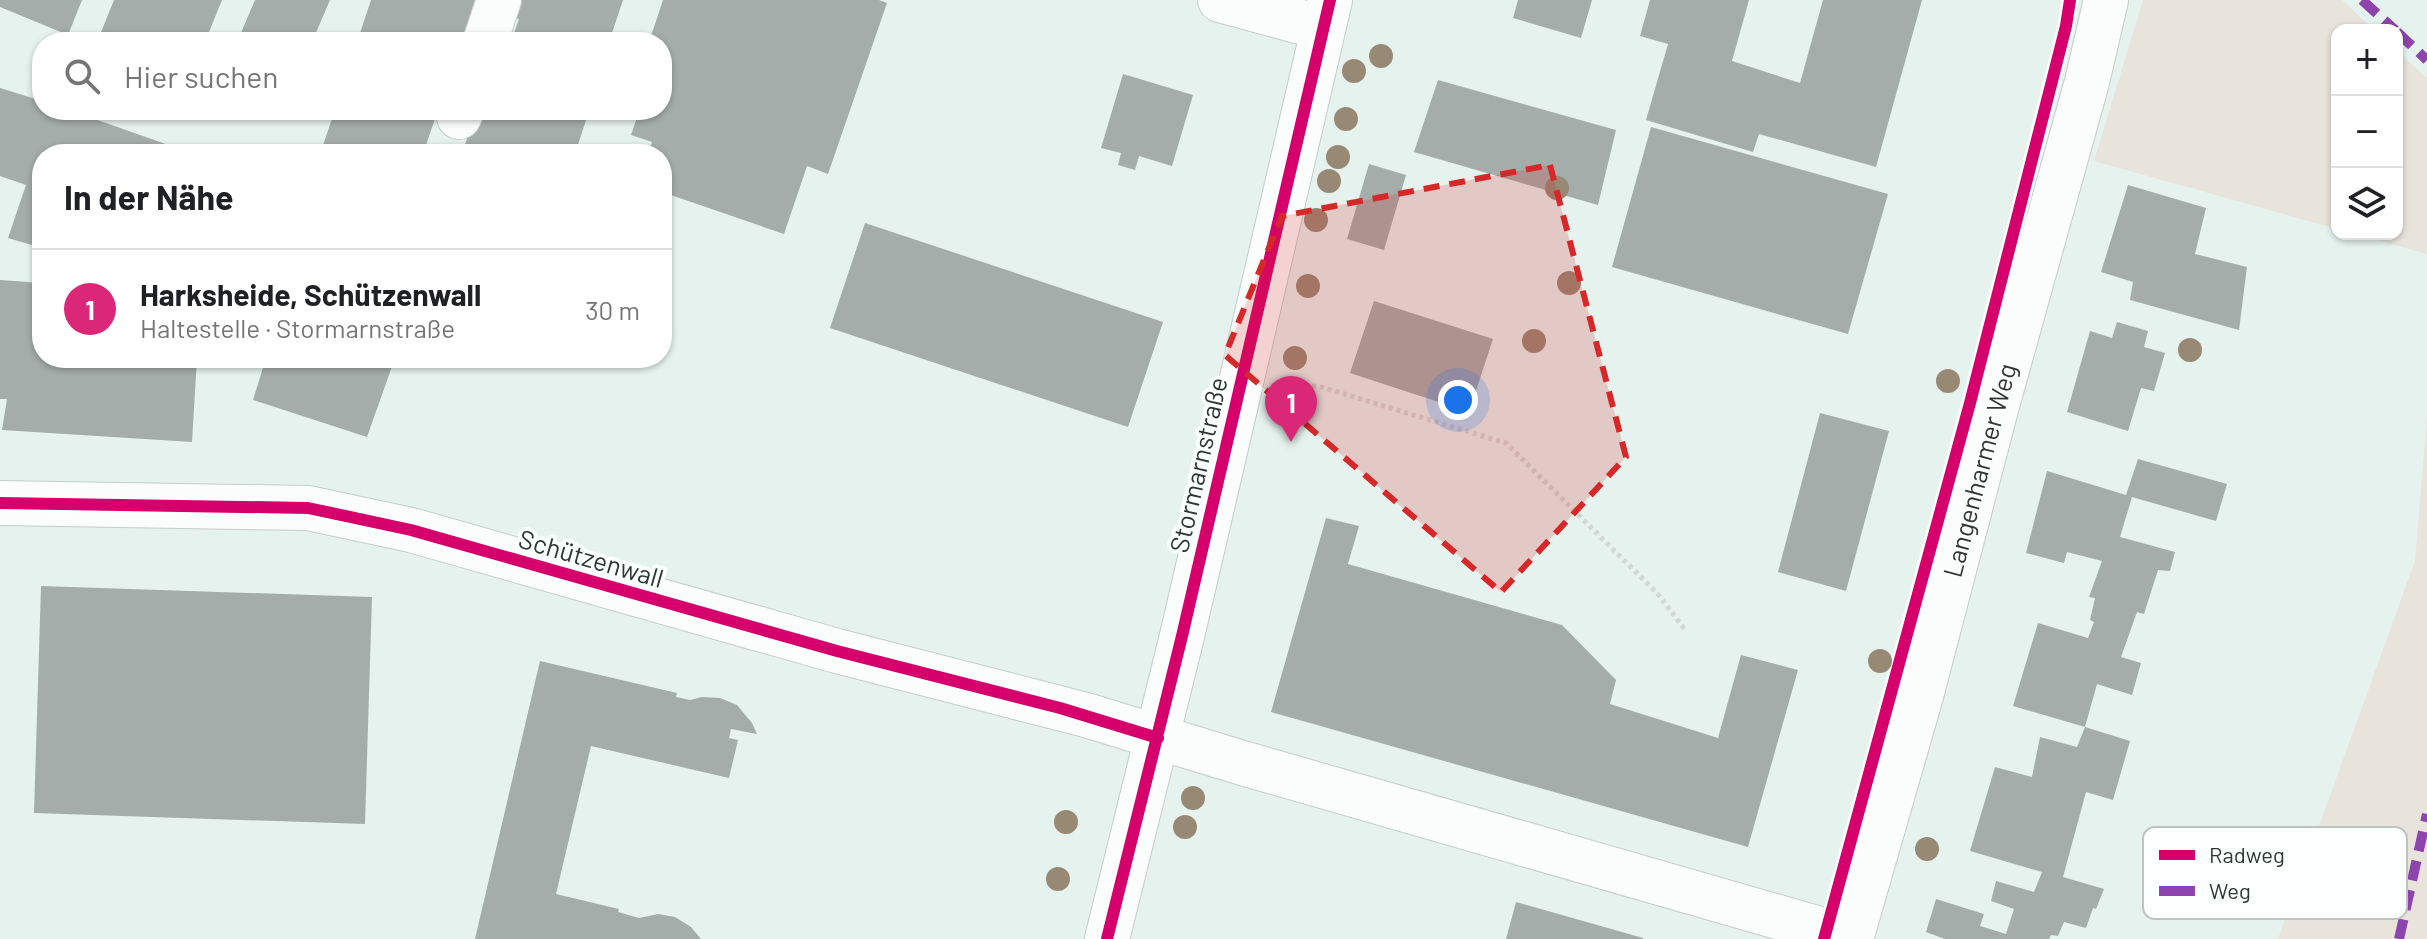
<!DOCTYPE html>
<html lang="de">
<head>
<meta charset="utf-8">
<style>
	body { margin:0; font-family:Barlow,sans-serif; background:#f6f6f6; color:#202124 }
	.controls { position:absolute; right:24px; top:24px; display:grid; overflow:hidden; border-radius:16px; box-shadow:0 2px 6px #0004 }
	.controls button { width:72px; height:72px; display:grid; place-items:center; padding:0; border:0; border-bottom:2px solid #e0e0e0; background:#fff; color:#202124; font:40px sans-serif }
	.you { position:absolute; left:1458px; top:400px; width:28px; height:28px; margin:-20px; border:6px solid #fff; border-radius:50%; background:#1a73e8; box-shadow:0 0 0 12px #1a73e833 }
	.badge { display:grid; place-items:center; width:52px; height:52px; border-radius:50%; background:#db2777; color:#fff; font-size:26px; font-weight:700 }
	.pin { position:absolute; translate:-50% -66px; filter:drop-shadow(0 2px 4px #0008) }
	.pin::after { content:''; position:absolute; top:42px; width:28px; height:24px; background:inherit; clip-path:polygon(0 0,100% 0,50% 100%) }
	.list { margin:0; padding:0; list-style:none }
	h2 { display:flex; justify-content:space-between; align-items:center; height:104px; margin:0; padding:0 32px; font-size:34px }
	h2 small { font-size:26px; font-weight:400; color:#757577 }
	.list li { display:grid; grid-template-columns:52px 1fr auto; gap:24px; align-items:center; box-sizing:border-box; height:120px; padding:0 32px; border-top:2px solid #e0e0e0 }
	.list b { display:block; font-size:30px; white-space:nowrap }
	.list p { margin:0; font-size:26px; white-space:nowrap; color:#757577 }
	.list em { font-size:26px; font-style:normal; color:#757577 }
	.icon { flex:none; width:44px; height:44px; fill:none; stroke:currentColor; stroke-width:2; stroke-linecap:round; stroke-linejoin:round }
	.map { position:relative; flex:none; width:2427px; height:939px; overflow:hidden }
	.search { position:absolute; background:#fff; box-shadow:0 2px 6px #0004; left:32px; top:32px; width:640px; height:88px; display:flex; align-items:center; gap:20px; box-sizing:border-box; padding:0 28px; border-radius:32px; color:#757577; font-size:30px }
	.panel { position:absolute; background:#fff; box-shadow:0 2px 6px #0004; left:32px; top:144px; width:640px; height:224px; border-radius:32px }
	.map>svg:first-child { display:block }
	.green { fill:#e8e4db }
	.building { fill:#a4adaa }
	.lines { fill:none; stroke-linecap:round; stroke-linejoin:round }
	.minor-casing { stroke:#c4cdca; stroke-width:46 }
	.major-casing { stroke:#c4cdca; stroke-width:46 }
	.path { stroke:#d2d6d4; stroke-width:5; stroke-dasharray:4 4; stroke-linecap:butt }
	.minor { stroke:#fbfdfc; stroke-width:44 }
	.major { stroke:#fbfdfc; stroke-width:44 }
	.quiet { stroke:#8e44ad; stroke-width:10; stroke-dasharray:20 10; stroke-linecap:butt }
	.cycleway-casing { stroke:#fbfffe; stroke-width:17 }
	.cycleway { stroke:#d6006c; stroke-width:12 }
	.tree { fill:#988975 }
	.marked { fill:#d62828; fill-opacity:0.2; stroke:#d62828; stroke-width:6; stroke-dasharray:16 10; stroke-linejoin:round }
	.labels { text-anchor:middle; stroke-width:8; stroke-linejoin:round; paint-order:stroke }
	.street-label { font-size:26px; fill:#2f3735; stroke:#fbfffe }
	.key { fill:#fbfffe; stroke:#bec3c2; stroke-width:2 }
	.key-label { font-size:22px; fill:#2f3735 }
</style>
</head>
<body>
<div class="map">
<svg width="2427" height="939" viewBox="0 0 2427 939">
	<rect width="100%" height="100%" fill="#e5f2ee"/>
	<path class="green" d="M2143 0H2342L2374 30H2337V229L2094 161Z
		M2397 51 2427 78V254L2356 234H2397Z
		M2427 419V939H2278L2415 561Z"/>
	<path class="building" d="M0 0H82L68 35 0 7Z
		M114 0H222L205 42H97Z
		M255 0H330L312 42H237Z
		M371 0H475L461 42H357Z
		M516 0H623L609 42H511L519 19 510 17Z
		M663 0H879L887 3 828 174 807 166 784 234 662 192V154H648L652 142 631 135 637 117 625 112 626 110H662V42H649Z
		M1518 0H1592L1581 38 1513 18Z
		M1650 0H1749L1732 61 1800 83 1823 0H1922L1876 167 1759 134 1753 152 1646 120 1668 44 1640 36Z
		M1123 74 1193 95 1172 166 1139 156 1135 170 1118 165 1121 153 1101 148Z
		M1438 80 1616 130 1598 205 1414 152Z
		M0 88 42 101V110H69L194 154H42V248L8 238 26 185 0 176Z
		M335 110H438L423 154H320Z
		M476 110H577L588 114 575 154H462Z
		M1651 127 1888 194 1848 334 1612 267Z
		M1369 164 1406 175 1384 250 1347 239Z
		M2128 185 2206 208 2195 254 2247 267 2239 330 2130 300 2133 282 2101 272Z
		M865 223 1163 322 1128 427 830 328Z
		M0 280 42 283V358H197L192 442 2 430 7 399H0Z
		M1374 301 1493 339 1469 412 1350 373Z
		M2117 322 2148 331 2144 347 2165 353 2154 391 2141 388 2128 431 2067 412 2090 331 2112 338Z
		M266 358H395L367 437 253 400Z
		M1820 413 1889 431 1846 591 1778 572Z
		M2138 459 2227 484 2216 521 2132 497 2120 537 2175 552 2170 571 2158 570 2144 614 2137 612 2121 657 2141 663 2132 695 2097 684 2085 727 2130 741 2113 800 2086 792 2063 877 2104 889 2096 909 2093 908 2086 928 2064 922 2058 936 2051 935 2049 939H1945L1926 932 1936 899 1984 914 1980 926 2006 934 2014 909 1991 901 1996 881 2034 892 2042 872 1970 851 1995 767 2032 777 2040 737 2077 747 2085 727 2013 706 2038 623 2088 638 2094 622 2090 620 2095 598 2089 597 2102 561 2067 552 2064 563 2026 553 2047 471 2126 495Z
		M1326 518 1359 526 1348 564 1562 625 1616 680 1610 704 1718 738 1741 655 1798 670 1748 847 1271 712Z
		M41 586 372 597 365 824 34 813Z
		M540 661 677 693 676 697 690 700 702 697 720 698 737 705 752 723 757 734 731 729 729 738 738 740 729 778 591 746 556 894 619 909 618 912 639 918 658 914 675 917 691 927 701 939H475Z
		M1516 902 1643 938V939H1506Z"/>
	<g class="lines">
		<defs>
			<g id="minor">
				<path d="M1220 0 1323 28"/>
				<path d="M485 42 499 0"/>
				<path d="M459 117 462 110"/>
				<path d="M0 503 308 508 411 530 837 651 1086 715 1239 762 1851 938"/>
				<path id="s1" d="M1851 939 1921 696 1996 409 2087 82 2106 0"/>
			</g>
			<path id="major" d="M1107 939 1182 636 1330 0"/>
		</defs>
		<use href="#minor" class="minor-casing"/>
		<use href="#major" class="major-casing"/>
		<path class="path" d="M1280 387 1318 386 1506 443 1657 593 1686 631"/>
		<use href="#minor" class="minor"/>
		<use href="#major" class="major"/>
		<path class="quiet" d="M2362 0 2395 30
			M2397 32 2427 60
			M2399 939 2427 814"/>
		<defs>
			<path id="cycleway" d="M0 503 308 508 411 530 837 651 1060 708 1158 738
				M1107 939 1182 636 1330 0
				M1824 939 1970 403 2066 26 2070 0"/>
		</defs>
		<use href="#cycleway" class="cycleway-casing"/>
		<use href="#cycleway" class="cycleway"/>
	</g>
	<g class="tree">
		<circle cx="1381" cy="56" r="12"/>
		<circle cx="1354" cy="71" r="12"/>
		<circle cx="1346" cy="119" r="12"/>
		<circle cx="1338" cy="157" r="12"/>
		<circle cx="1329" cy="181" r="12"/>
		<circle cx="1557" cy="188" r="12"/>
		<circle cx="1316" cy="220" r="12"/>
		<circle cx="1569" cy="283" r="12"/>
		<circle cx="1308" cy="286" r="12"/>
		<circle cx="1534" cy="341" r="12"/>
		<circle cx="2190" cy="350" r="12"/>
		<circle cx="1295" cy="358" r="12"/>
		<circle cx="1948" cy="381" r="12"/>
		<circle cx="1880" cy="661" r="12"/>
		<circle cx="1193" cy="798" r="12"/>
		<circle cx="1066" cy="822" r="12"/>
		<circle cx="1185" cy="827" r="12"/>
		<circle cx="1927" cy="849" r="12"/>
		<circle cx="1058" cy="879" r="12"/>
	</g>
	<path class="marked" d="M1550 165 1626 457 1501 592 1225 355 1282 216Z"/>
	<g class="labels">
		<g class="street-label">
			<text transform="translate(1199 465) rotate(-77)" y="9">Stormarnstraße</text>
			<text dy="9" stroke="none"><textPath href="#s1" startOffset="486">Langenharmer Weg</textPath></text>
			<text transform="translate(591 559) rotate(16)" y="9">Schützenwall</text>
		</g>
	</g>
	<rect x="2143" y="827" width="264" height="92" rx="12" class="key"/>
	<rect x="2159" y="850" width="36" height="10" fill="#d6006c"/>
	<rect x="2159" y="886" width="36" height="10" fill="#8e44ad"/>
	<g class="key-label">
		<text x="2209" y="863">Radweg</text>
		<text x="2209" y="899">Weg</text>
	</g>
</svg>
<div class="controls">
<button>+</button>
<button>−</button>
<button><svg class="icon" aria-label="layers" viewBox="0 0 24 24"><path d="M12 4l9 5-9 5-9-5zM3 14l9 5 9-5"/></svg></button>
</div>
<div class="you"></div>
<div class="pin badge" style="left:1291px;top:442px">1</div>
<div class="search"><svg class="icon" aria-label="search" viewBox="0 0 24 24"><circle cx="10" cy="10" r="6"/><path d="M15 15l6 6"/></svg>Hier suchen</div>
<section class="panel">
<h2>In der Nähe<small></small></h2>
<ul class="list">
<li><span class="badge">1</span><div><b>Harksheide, Schützenwall</b><p>Haltestelle · Stormarnstraße</p></div><em>30 m</em></li>
</ul>
</section>
</div>
</body>
</html>
